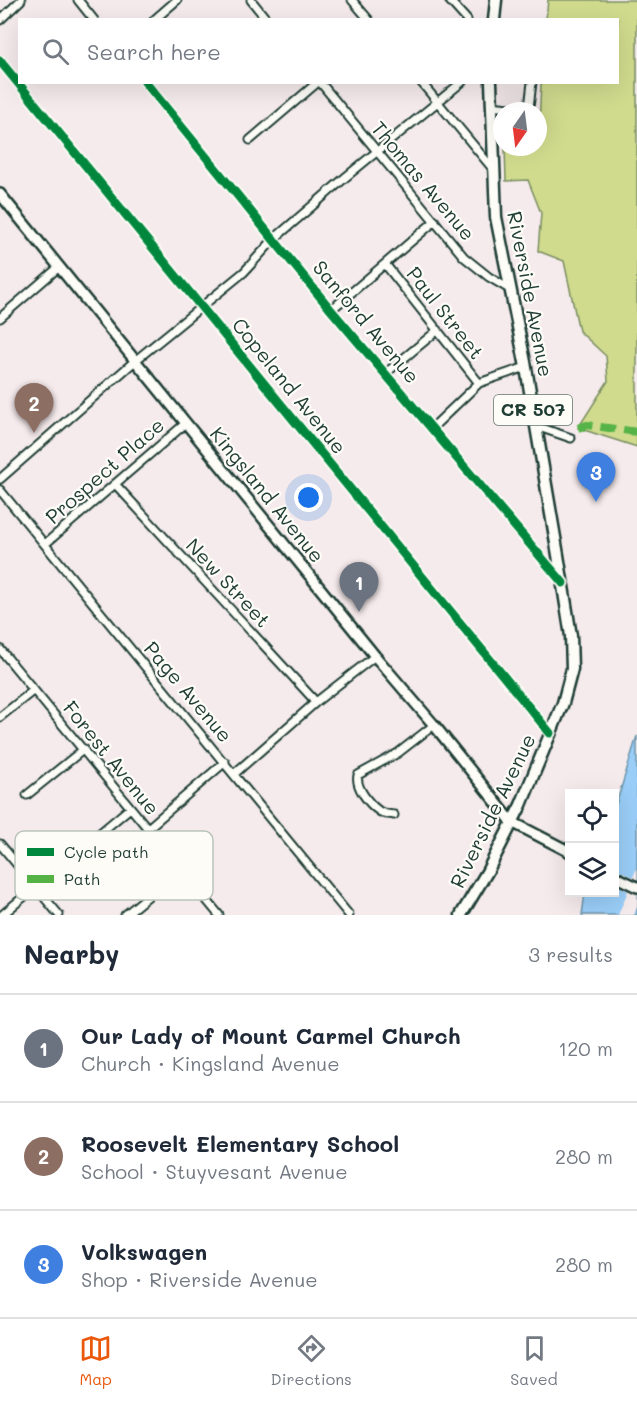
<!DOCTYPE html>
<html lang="en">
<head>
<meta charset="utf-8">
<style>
	body { margin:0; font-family:Mali,sans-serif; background:#f6f6f7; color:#1f2937 }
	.controls { position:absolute; right:18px; bottom:18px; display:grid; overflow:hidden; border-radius:0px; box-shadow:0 6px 24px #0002 }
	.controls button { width:54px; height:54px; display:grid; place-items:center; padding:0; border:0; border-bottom:2px solid #e0e1e3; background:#fff; color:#1f2937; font:30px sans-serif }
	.compass { position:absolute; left:493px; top:102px; width:54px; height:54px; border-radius:50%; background:#fff; box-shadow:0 6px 24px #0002; rotate:194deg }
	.you { position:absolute; left:309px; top:498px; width:21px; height:21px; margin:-15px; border:4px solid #fff; border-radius:50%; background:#1a73e8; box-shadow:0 0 0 9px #1a73e833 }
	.badge { display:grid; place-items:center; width:39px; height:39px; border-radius:50%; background:#ea580c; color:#fff; font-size:20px; font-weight:700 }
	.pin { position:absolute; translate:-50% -50px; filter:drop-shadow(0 2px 3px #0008) }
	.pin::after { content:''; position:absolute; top:32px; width:21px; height:18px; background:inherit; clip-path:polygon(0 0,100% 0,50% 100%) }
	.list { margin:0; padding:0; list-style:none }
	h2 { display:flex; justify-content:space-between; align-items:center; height:78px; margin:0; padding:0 24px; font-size:26px }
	h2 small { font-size:20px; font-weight:400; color:#747a83 }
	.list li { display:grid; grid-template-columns:39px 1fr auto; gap:18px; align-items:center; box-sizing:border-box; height:108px; padding:0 24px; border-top:2px solid #e0e1e3 }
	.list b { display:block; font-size:22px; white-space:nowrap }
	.list p { margin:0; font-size:20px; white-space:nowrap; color:#747a83 }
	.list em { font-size:20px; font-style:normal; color:#747a83 }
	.icon { flex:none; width:33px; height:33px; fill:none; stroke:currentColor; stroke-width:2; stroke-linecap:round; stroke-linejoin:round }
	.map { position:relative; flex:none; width:637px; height:915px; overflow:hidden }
	.search { position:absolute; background:#fff; box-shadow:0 6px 24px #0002; left:18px; right:18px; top:18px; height:66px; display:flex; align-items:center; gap:15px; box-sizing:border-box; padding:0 21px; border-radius:0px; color:#747a83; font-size:22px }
	.sheet { height:402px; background:#fff }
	nav { display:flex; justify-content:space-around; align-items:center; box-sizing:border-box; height:84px; border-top:2px solid #e0e1e3; background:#fff; font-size:16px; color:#747a83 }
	nav a { display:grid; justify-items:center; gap:3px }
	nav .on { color:#ea580c }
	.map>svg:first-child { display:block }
	.green { fill:#d0db8e; stroke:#788c61; stroke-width:1.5 }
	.water { fill:#9acef8; stroke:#6994aa; stroke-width:1.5 }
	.pier { fill:#f6ebec }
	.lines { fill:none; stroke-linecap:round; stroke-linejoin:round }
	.minor-casing { stroke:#1f3d34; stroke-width:11 }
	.secondary-casing { stroke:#1f3d34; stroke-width:14 }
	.primary-casing { stroke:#1f3d34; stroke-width:15 }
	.minor { stroke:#fdfcf7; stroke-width:7 }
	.secondary { stroke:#fdfcf7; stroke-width:9 }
	.primary { stroke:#fdfcf7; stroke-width:10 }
	.quiet { stroke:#55b346; stroke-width:8; stroke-dasharray:15 8; stroke-linecap:butt }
	.cycleway-casing { stroke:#fdfcf7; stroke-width:13 }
	.cycleway { stroke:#00873e; stroke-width:9 }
	.labels { text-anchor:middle; stroke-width:4.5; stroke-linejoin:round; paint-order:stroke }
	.shield { fill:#fdfcf7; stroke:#62766e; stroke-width:1.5 }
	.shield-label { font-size:18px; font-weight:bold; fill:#1f3d34 }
	.street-label { font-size:20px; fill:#1f3d34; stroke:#fdfcf7 }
	.key { fill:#fdfcf7; stroke:#bac3bc; stroke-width:1.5 }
	.key-label { font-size:16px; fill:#1f3d34 }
</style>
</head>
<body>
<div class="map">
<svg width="637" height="915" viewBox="0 0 637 915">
	<rect width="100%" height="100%" fill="#f6ebec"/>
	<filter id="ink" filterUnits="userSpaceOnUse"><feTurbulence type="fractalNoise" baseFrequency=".0167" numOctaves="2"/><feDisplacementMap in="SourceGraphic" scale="12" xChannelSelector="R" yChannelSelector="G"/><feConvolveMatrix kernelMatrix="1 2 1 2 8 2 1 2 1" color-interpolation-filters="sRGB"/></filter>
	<g filter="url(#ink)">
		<path class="green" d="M548 0H637V447L578 428 608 381 606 356 579 331 564 261 538 251 541 213 528 180 506 181 505 147H538L541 83 618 82V20L546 19Z"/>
		<path class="water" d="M637 736V915H582L585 893 614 892 615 808Z"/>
		<path class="pier" d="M615 868 633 877 637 868V907L634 915H618L628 891 614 884Z"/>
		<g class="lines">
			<defs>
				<path id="minor" d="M78 0 94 20
					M251 0 267 20
					M352 0 369 20
					M449 0 467 20
					M0 20 21 0
					M154 20 177 0
					M0 61 550 733
					M145 82 331 310 561 580
					M320 82 464 257 489 277 511 290
					M421 82 493 169
					M491 106 527 110 529 108 532 82
					M250 140 318 82
					M385 264 479 383
					M331 310 435 221
					M0 318 59 267
					M386 373 438 330
					M536 426 571 438
					M432 428 479 383 526 367
					M0 479 136 360 244 272 274 239 347 176 462 82
					M116 485 316 702
					M0 490 349 915
					M45 544 186 423
					M0 649 219 915
					M0 717 34 690
					M234 774 316 702 375 656
					M27 795 84 749
					M394 815C389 814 383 814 379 811 369 804 355 787 358 775L398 753 434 725
					M147 829 225 762
					M0 844 59 915
					M2 915 130 808
					M125 915 181 869"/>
				<path id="secondary" d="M0 194 375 656 434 725 512 822 570 852
					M614 876 637 887"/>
				<path id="primary" d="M494 20 496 0
					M461 915 487 872 521 805 563 703 572 669 571 636 558 555 525 362 496 217 491 82"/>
			</defs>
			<use href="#minor" class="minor-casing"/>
			<use href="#secondary" class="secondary-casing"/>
			<use href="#primary" class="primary-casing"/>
			<use href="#minor" class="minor"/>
			<use href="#secondary" class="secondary"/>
			<use href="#primary" class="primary"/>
			<path class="quiet" d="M578 428 587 425 637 432"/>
			<defs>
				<path id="cycleway" d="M0 61 550 733
					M145 82 331 310 563 583"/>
			</defs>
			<use href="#cycleway" class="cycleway-casing"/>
			<use href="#cycleway" class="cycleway"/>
		</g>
	</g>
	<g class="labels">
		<rect class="shield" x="494" y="395" width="78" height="30" rx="4.5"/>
		<g class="shield-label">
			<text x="533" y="416">CR 507</text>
		</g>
		<g class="street-label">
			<text transform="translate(423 181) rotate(50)" y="7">Thomas Avenue</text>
			<text transform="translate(530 294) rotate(79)" y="7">Riverside Avenue</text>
			<text transform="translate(445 313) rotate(52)" y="7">Paul Street</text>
			<text transform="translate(366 322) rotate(50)" y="7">Sanford Avenue</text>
			<text transform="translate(289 386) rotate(51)" y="7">Copeland Avenue</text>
			<text transform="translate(105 471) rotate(-41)" y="7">Prospect Place</text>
			<text transform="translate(267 495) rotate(51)" y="7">Kingsland Avenue</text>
			<text transform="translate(228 583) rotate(47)" y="7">New Street</text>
			<text transform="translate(188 692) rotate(50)" y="7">Page Avenue</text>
			<text transform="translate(111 758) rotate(51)" y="7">Forest Avenue</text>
			<text transform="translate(493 811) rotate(-64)" y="7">Riverside Avenue</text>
		</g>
	</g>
	<rect x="15" y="831" width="198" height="69" rx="9" class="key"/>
	<rect x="27" y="848" width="27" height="8" fill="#00873e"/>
	<rect x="27" y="875" width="27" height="8" fill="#55b346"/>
	<g class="key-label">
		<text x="64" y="858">Cycle path</text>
		<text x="64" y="885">Path</text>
	</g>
</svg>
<div class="controls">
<button><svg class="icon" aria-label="locate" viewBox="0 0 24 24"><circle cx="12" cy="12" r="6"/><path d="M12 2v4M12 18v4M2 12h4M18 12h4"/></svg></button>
<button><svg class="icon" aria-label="layers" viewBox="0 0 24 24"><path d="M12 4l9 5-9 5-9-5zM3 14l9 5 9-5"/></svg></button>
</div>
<svg class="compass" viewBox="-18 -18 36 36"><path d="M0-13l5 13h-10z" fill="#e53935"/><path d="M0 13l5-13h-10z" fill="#747a83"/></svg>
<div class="you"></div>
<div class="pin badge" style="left:359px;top:612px;background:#6b7280">1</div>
<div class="pin badge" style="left:34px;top:433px;background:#8d6e63">2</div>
<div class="pin badge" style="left:596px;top:502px;background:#3f7fe0">3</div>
<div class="search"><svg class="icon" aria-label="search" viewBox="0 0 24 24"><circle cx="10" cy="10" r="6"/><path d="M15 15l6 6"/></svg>Search here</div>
</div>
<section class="sheet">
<h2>Nearby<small>3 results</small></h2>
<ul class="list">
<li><span class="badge" style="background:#6b7280">1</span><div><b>Our Lady of Mount Carmel Church</b><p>Church · Kingsland Avenue</p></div><em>120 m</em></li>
<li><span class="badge" style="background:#8d6e63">2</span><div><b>Roosevelt Elementary School</b><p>School · Stuyvesant Avenue</p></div><em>280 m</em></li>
<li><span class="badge" style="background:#3f7fe0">3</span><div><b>Volkswagen</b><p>Shop · Riverside Avenue</p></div><em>280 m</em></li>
</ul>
</section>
<nav>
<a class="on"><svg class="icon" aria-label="map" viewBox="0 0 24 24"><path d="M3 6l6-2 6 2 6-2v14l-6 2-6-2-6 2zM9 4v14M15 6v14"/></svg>Map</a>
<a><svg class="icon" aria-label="directions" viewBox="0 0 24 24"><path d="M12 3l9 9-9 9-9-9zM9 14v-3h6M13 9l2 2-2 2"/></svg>Directions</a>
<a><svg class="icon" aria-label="saved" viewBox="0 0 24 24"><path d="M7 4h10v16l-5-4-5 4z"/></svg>Saved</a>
</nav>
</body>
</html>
